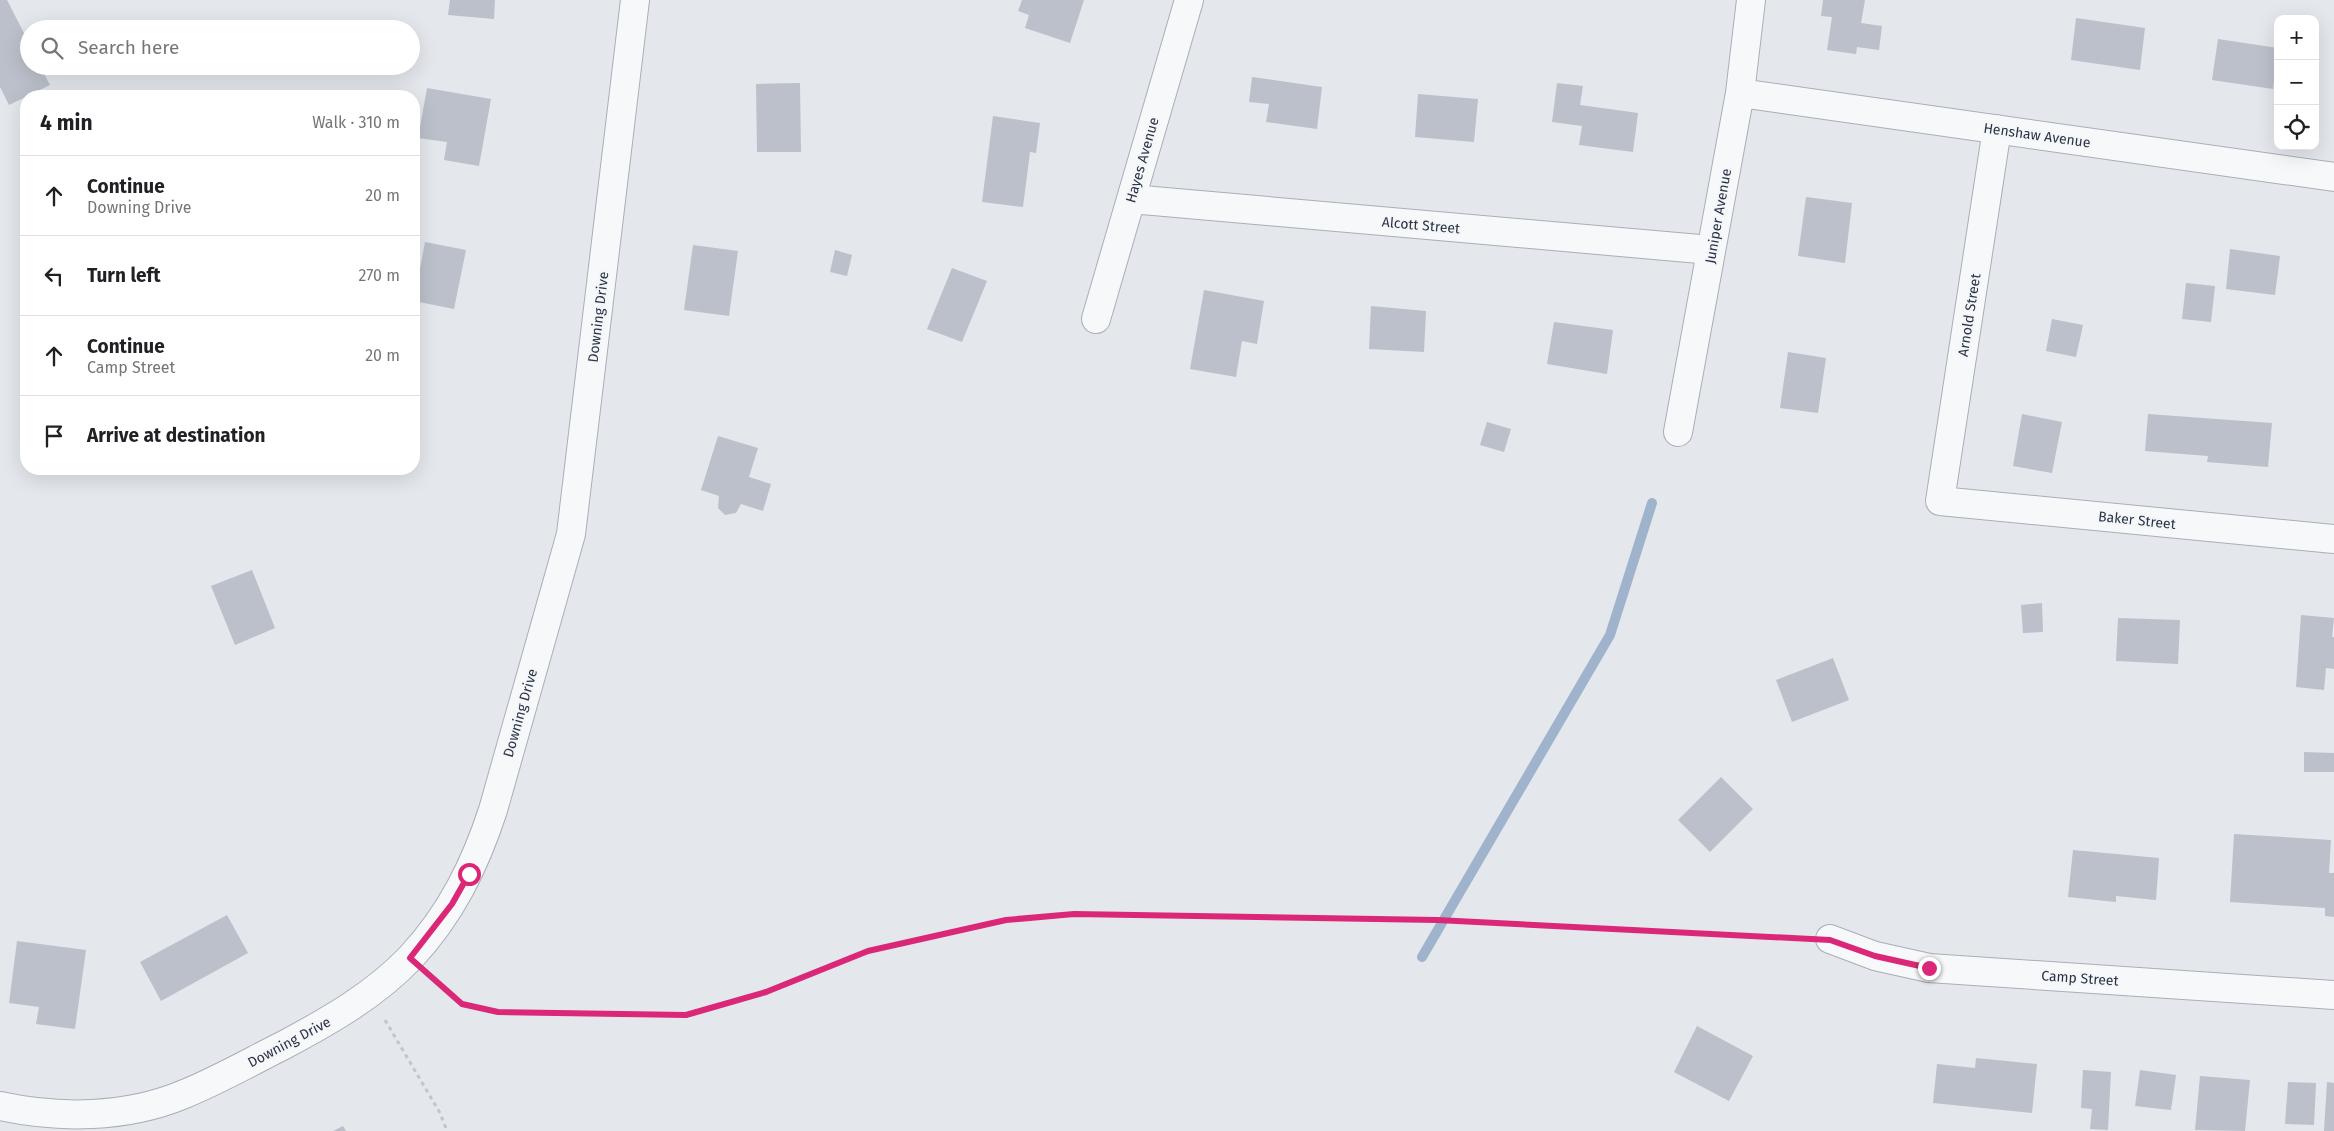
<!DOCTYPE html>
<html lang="en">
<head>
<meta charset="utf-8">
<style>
	body { margin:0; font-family:"Fira Sans",sans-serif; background:#f6f6f6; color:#202124 }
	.controls { position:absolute; right:15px; top:15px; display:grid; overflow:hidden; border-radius:10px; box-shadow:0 5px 20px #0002 }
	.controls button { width:45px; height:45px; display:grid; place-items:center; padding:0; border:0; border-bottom:1px solid #e0e0e0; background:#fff; color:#202124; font:25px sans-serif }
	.stop { position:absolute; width:15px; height:15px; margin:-11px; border:4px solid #db2777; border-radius:50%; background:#fff }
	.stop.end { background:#db2777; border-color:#fff; box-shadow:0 1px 5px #0008 }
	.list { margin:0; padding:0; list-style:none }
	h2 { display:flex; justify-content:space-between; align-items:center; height:65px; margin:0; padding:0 20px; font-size:21px }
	h2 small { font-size:16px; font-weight:400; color:#757577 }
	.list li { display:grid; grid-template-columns:32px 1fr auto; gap:15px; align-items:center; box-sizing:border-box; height:80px; padding:0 20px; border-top:1px solid #e0e0e0 }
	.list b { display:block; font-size:19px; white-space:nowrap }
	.list p { margin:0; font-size:16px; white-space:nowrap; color:#757577 }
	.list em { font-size:16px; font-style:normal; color:#757577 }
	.icon { flex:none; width:28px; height:28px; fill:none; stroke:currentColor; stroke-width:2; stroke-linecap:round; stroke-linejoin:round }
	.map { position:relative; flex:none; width:2334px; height:1131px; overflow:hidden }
	.search { position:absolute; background:#fff; box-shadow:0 5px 20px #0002; left:20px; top:20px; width:400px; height:55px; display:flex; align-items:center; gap:12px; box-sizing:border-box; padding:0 18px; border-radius:28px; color:#757577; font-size:19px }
	.panel { position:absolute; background:#fff; box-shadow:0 5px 20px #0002; left:20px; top:90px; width:400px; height:385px; border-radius:20px }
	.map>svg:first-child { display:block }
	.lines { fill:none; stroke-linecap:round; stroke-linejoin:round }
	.stream { stroke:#9fb4cc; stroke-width:10 }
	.building { fill:#bbc0ca }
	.street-casing { stroke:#a9aeb7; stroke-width:30 }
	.path { stroke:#c2c5cb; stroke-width:3; stroke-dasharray:4 4; stroke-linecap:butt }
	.street { stroke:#f7f8fa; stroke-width:28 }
	.route { stroke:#db2777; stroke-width:6 }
	.labels { text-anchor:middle; stroke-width:4; stroke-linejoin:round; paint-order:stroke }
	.street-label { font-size:14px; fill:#2b3445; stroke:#f4f6f9 }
</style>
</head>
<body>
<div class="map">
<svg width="2334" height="1131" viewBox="0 0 2334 1131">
	<rect width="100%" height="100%" fill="#e4e7ec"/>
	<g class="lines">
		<path class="stream" d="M1422 957 1610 635 1652 503"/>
	</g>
	<path class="building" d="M0 0H7L29 43V66H40L50 85 9 105 0 87Z
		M450 0H495L494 19 448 15Z
		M1022 0H1084L1070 43 1025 28 1029 15 1018 11Z
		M1823 0H1865L1861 23 1882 26 1879 50 1857 47 1856 54 1827 50 1832 17 1821 16Z
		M2076 18 2145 28 2140 70 2071 60Z
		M2218 39 2278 48 2273 89 2212 80Z
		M1252 77 1322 87 1317 129 1266 122 1269 104 1249 102Z
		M800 83 801 152H757L756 84Z
		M1557 83 1583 86 1580 105 1638 113 1633 152 1579 145 1582 126 1552 122Z
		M427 88 491 99 479 166 444 160 447 142 418 138Z
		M1418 94 1478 99 1474 142 1415 137Z
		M993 116 1040 123 1036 153 1030 152 1023 207 982 202Z
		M1806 197 1852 203 1845 263 1798 256Z
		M425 242 466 250 454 309 414 301Z
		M693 245 738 251 729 316 684 310Z
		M2230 249 2280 256 2275 295 2226 289Z
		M835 250 852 255 847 276 830 272Z
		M952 268 987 281 962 342 927 329Z
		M2186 283 2215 286 2211 322 2182 319Z
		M1204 290 1264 301 1257 344 1242 341 1236 377 1190 369Z
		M1371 306 1426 311 1424 352 1369 349Z
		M2052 319 2083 325 2076 357 2046 351Z
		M1554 322 1613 330 1607 374 1547 364Z
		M1788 352 1826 358 1818 413 1780 408Z
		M2022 414 2062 422 2052 473 2013 466Z
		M2148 414 2272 423 2268 467 2207 462 2208 456 2145 451Z
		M1487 422 1511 429 1504 452 1480 445Z
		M718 436 758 448 749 477 771 484 763 511 741 504 736 513 725 515 718 508 719 496 701 490Z
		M252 570 275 628 235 645 211 586Z
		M2042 603 2043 632 2023 633 2021 605Z
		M2301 615 2334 618 2332 637H2334V669L2326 668 2324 690 2296 687Z
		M2118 618 2180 620 2178 664 2116 661Z
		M1833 658 1849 700 1792 722 1776 680Z
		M2304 752 2334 753V772H2304Z
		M1721 777 1753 809 1710 852 1678 820Z
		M2234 834 2331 840 2329 873H2334V917L2325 916V908L2230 902Z
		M2073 850 2159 858 2156 900 2116 896V902L2068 897Z
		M227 915 248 953 161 1001 140 962Z
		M17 941 86 950 75 1029 36 1024 39 1007 9 1003Z
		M1697 1026 1753 1056 1729 1101 1674 1072Z
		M1976 1058 2037 1064 2032 1113 1933 1103 1937 1064 1975 1068Z
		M2083 1070 2111 1072 2108 1130 2090 1129 2092 1109 2081 1108Z
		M2140 1070 2176 1075 2171 1110 2135 1106Z
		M2200 1076 2250 1080 2245 1131 2195 1130Z
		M2288 1082 2316 1083 2314 1125 2285 1124Z
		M2327 1082 2334 1083V1131H2324Z
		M343 1126 346 1131H333Z"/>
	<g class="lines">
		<defs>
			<path id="street" d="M1740 93 2334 177
				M1997 129 1940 501 2334 539
				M1131 199 1711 250
				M1096 319 1189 0
				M1678 432 1740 93 1751 0
				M1830 939 1875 956 1929 968 2334 995
				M0 1106C59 1119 126 1118 182 1095 217 1081 250 1062 284 1045 329 1021 375 995 411 957 451 914 475 865 493 810L571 534 635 0"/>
		</defs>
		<use href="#street" class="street-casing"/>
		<path class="path" d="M433 979 461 1004 498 1011 686 1015 766 992 868 951 1006 920 1074 914 1437 920 1799 938
			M385 1020 440 1113 447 1131"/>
		<use href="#street" class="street"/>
	</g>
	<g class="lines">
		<path class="route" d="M469 874 452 904 410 958 462 1004 498 1012 686 1015 766 992 868 951 1006 920 1074 914 1437 920 1830 940 1875 956 1929 968"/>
	</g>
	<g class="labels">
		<g class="street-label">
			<text transform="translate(2037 135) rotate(8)" y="5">Henshaw Avenue</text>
			<text transform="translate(1142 160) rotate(-74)" y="5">Hayes Avenue</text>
			<text transform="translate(1718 216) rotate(-80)" y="5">Juniper Avenue</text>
			<text transform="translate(1421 225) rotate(5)" y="5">Alcott Street</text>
			<text transform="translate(1969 315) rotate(-81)" y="5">Arnold Street</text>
			<text transform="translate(598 317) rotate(-83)" y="5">Downing Drive</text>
			<text transform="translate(2137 520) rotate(6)" y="5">Baker Street</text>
			<text transform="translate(520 713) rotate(-74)" y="5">Downing Drive</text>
			<text transform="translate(2080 978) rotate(4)" y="5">Camp Street</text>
			<text transform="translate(289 1042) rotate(-28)" y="5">Downing Drive</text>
		</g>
	</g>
</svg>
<div class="controls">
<button>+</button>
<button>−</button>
<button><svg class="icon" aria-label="locate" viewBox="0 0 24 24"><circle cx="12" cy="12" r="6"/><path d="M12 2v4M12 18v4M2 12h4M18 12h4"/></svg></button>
</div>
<div class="stop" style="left:469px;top:874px"></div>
<div class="stop end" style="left:1929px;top:968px"></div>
<div class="search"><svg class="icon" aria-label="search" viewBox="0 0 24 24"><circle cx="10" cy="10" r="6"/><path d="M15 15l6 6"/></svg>Search here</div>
<section class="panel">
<h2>4 min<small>Walk · 310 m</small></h2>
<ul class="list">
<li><svg class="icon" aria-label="ahead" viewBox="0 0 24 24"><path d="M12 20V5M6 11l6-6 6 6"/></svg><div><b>Continue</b><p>Downing Drive</p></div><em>20 m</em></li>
<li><svg class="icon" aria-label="left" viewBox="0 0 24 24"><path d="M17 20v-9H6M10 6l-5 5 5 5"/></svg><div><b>Turn left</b></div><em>270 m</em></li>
<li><svg class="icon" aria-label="ahead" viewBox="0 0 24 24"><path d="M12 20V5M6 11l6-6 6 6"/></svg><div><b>Continue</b><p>Camp Street</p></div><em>20 m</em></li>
<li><svg class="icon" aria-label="arrive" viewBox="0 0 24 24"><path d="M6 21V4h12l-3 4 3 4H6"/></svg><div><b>Arrive at destination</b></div></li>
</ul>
</section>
</div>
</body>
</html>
